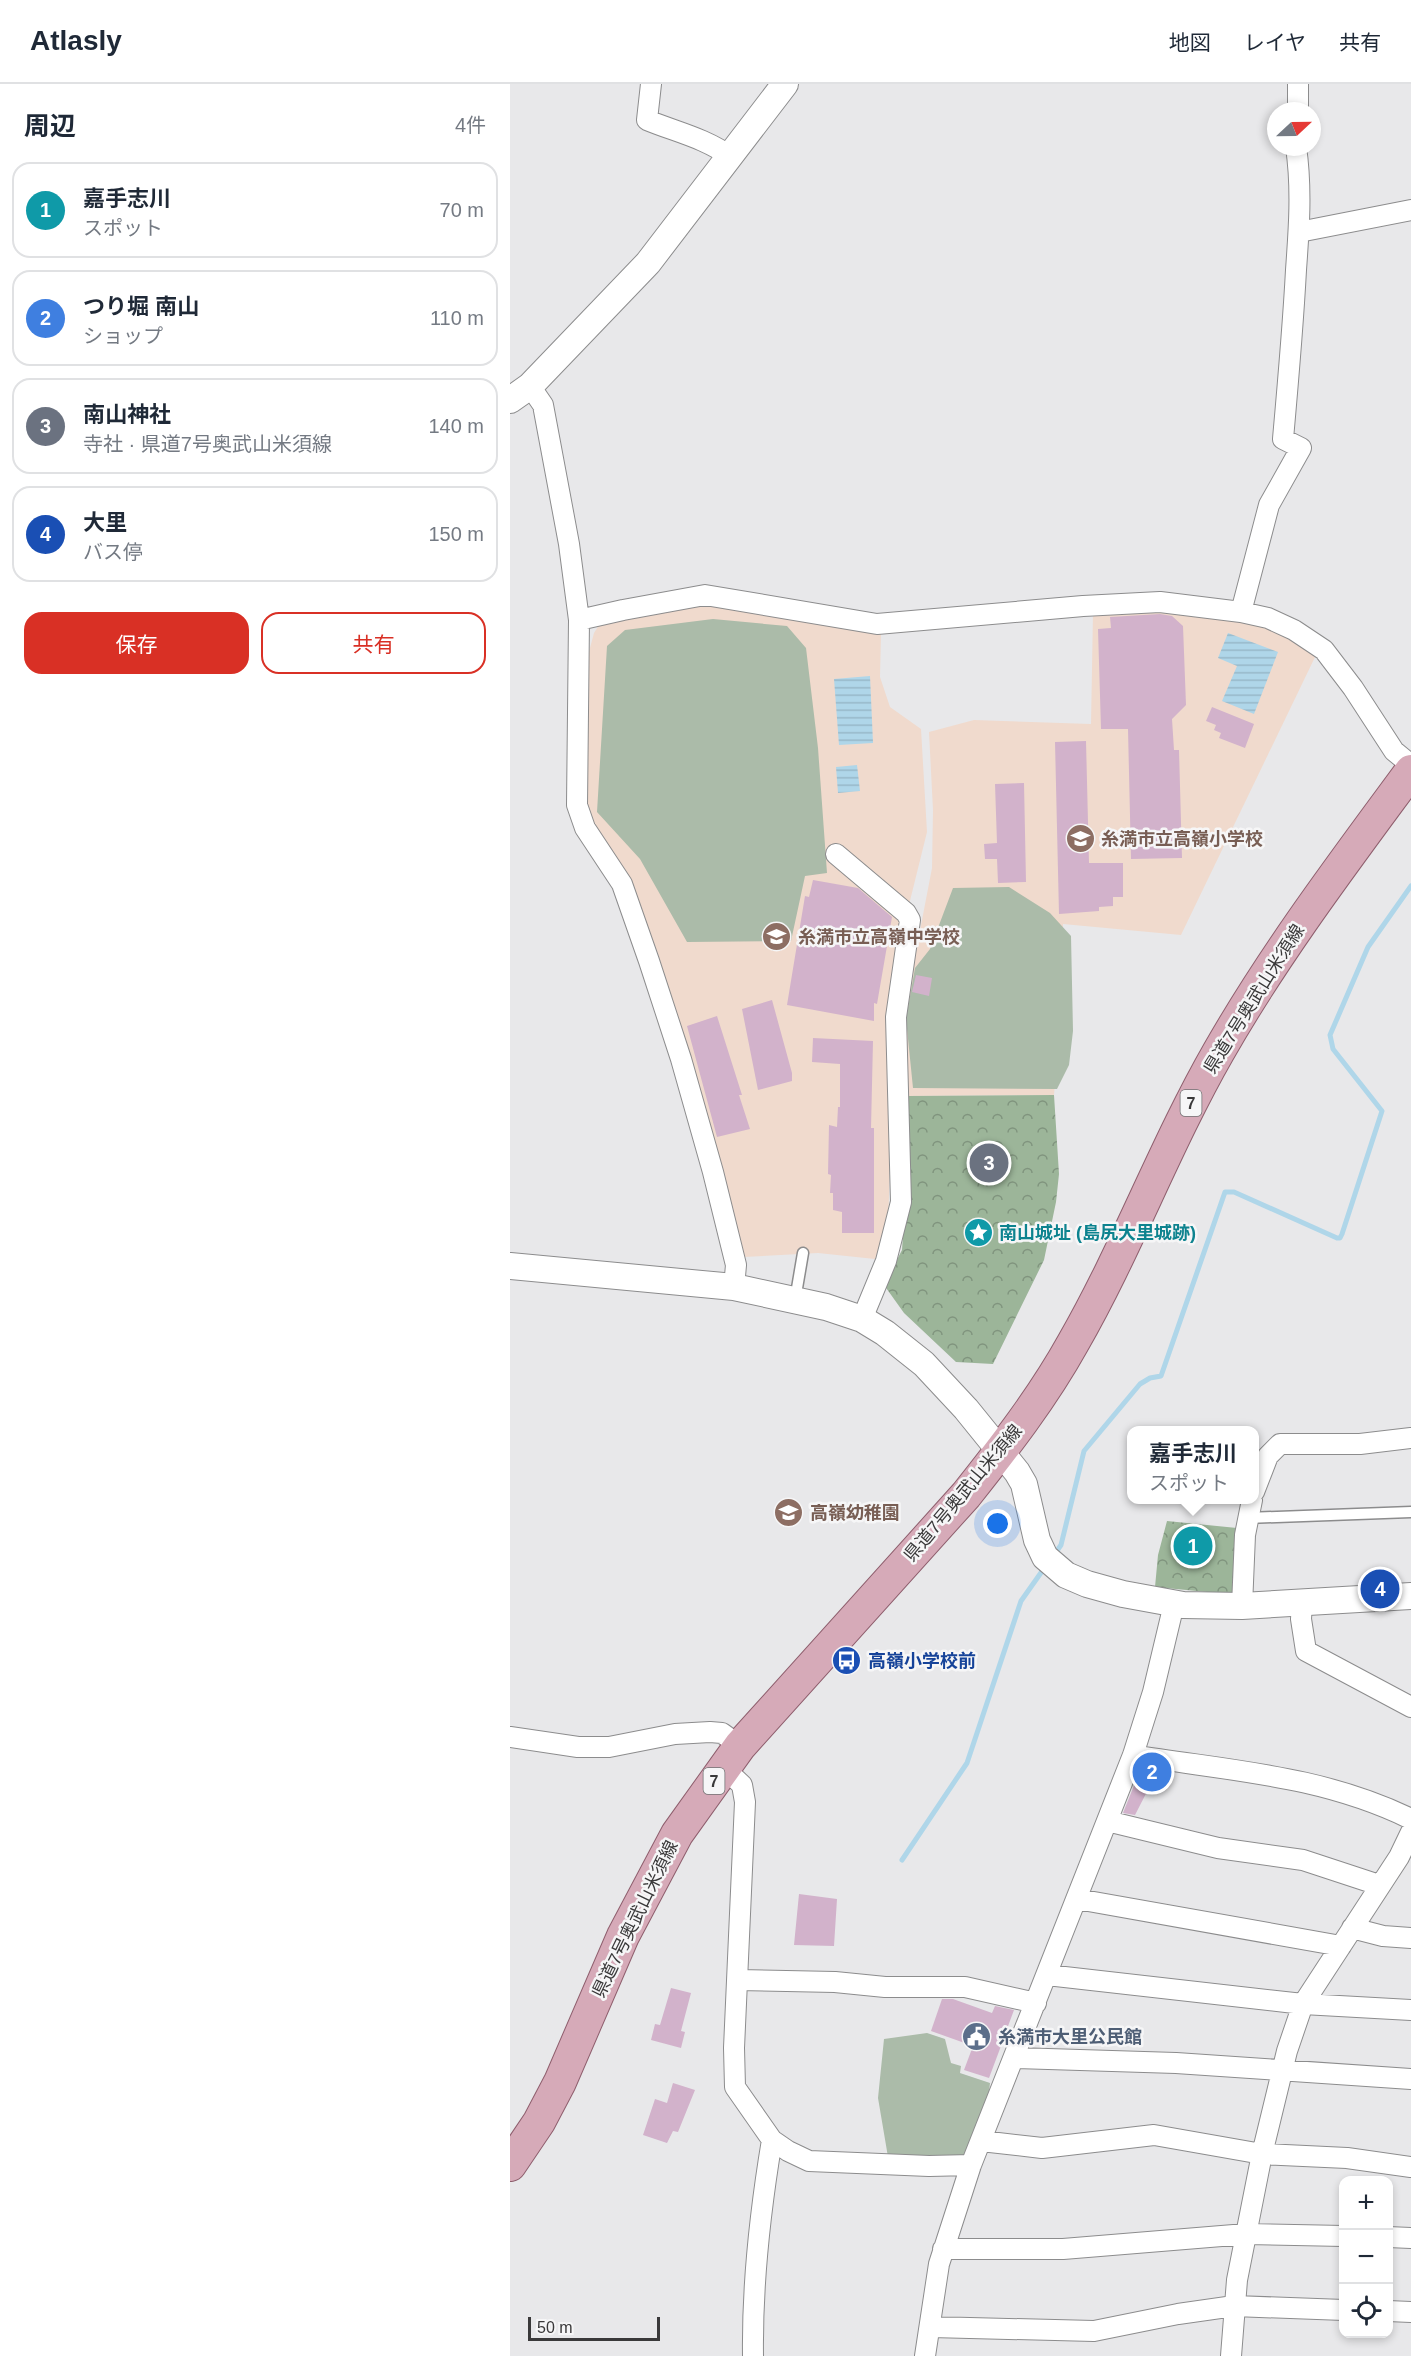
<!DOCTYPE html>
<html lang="ja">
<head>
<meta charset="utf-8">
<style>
	body { margin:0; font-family:Helvetica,"Noto Sans JP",sans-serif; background:#f6f6f7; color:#1f2937 }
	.controls { position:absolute; right:18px; bottom:18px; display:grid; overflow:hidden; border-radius:12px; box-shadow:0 3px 9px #0003 }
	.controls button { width:54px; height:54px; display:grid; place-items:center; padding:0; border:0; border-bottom:2px solid #e0e1e3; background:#fff; color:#1f2937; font:30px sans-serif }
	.compass { position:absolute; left:757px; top:18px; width:54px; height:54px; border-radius:50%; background:#fff; box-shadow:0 3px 9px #0003; rotate:68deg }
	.scale { position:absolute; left:18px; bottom:15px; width:132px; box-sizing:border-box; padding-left:6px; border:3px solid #3a393a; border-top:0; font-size:16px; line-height:21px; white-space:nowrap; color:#3a393a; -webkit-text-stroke:4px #f6f6f7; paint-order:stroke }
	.you { position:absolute; left:488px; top:1440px; width:21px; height:21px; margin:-15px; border:4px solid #fff; border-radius:50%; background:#1a73e8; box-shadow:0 0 0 9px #1a73e833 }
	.badge { display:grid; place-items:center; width:39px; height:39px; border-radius:50%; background:#d93025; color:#fff; font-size:20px; font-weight:700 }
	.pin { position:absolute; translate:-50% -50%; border:3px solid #fff; box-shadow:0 2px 6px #0006 }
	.popup { position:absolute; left:617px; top:1342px; width:132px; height:78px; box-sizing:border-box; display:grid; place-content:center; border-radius:12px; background:#fff; filter:drop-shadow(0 2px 4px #0005); font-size:20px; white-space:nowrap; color:#747a83 }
	.popup b { font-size:22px; color:#1f2937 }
	.popup::after { content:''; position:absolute; left:50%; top:100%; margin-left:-12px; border:12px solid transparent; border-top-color:#fff }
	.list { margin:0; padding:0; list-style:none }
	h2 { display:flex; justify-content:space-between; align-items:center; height:78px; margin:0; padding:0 24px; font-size:26px }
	h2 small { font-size:20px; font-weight:400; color:#747a83 }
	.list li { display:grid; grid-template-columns:39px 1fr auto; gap:18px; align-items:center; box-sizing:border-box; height:96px; margin:0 12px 12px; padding:0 12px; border:2px solid #e0e1e3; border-radius:18px }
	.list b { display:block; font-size:22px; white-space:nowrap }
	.list p { margin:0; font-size:20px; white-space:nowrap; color:#747a83 }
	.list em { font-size:20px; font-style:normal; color:#747a83 }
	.actions { display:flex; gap:12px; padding:18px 24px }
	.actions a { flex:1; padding:14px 0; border:2px solid #d93025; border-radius:18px; text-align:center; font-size:21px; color:#d93025 }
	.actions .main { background:#d93025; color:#fff }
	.icon { flex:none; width:33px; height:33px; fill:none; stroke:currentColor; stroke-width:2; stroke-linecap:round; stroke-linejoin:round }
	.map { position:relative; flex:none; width:901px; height:2272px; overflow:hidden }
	header { display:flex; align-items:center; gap:36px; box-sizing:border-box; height:84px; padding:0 30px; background:#fff; border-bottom:2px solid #e0e1e3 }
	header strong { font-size:28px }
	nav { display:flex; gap:33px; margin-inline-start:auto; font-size:21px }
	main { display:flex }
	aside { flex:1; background:#fff }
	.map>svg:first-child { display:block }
	.education { fill:#f0dacd }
	.forest { fill:url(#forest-crowns) }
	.park { fill:#abbba9 }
	.water { fill:url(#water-rules) }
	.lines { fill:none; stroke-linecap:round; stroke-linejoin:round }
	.stream { stroke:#afd6e9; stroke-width:5 }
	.building { fill:#d2b2cb }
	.service-casing { stroke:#8c8c8d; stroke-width:13 }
	.minor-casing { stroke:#8c8c8d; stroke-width:22 }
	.tertiary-casing { stroke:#8c8c8d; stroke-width:28 }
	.primary-casing { stroke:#8e5e6d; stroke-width:34 }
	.service { stroke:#fff; stroke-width:10 }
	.minor { stroke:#fff; stroke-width:20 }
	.tertiary { stroke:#fff; stroke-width:26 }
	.primary { stroke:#d6aab8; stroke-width:32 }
	.labels { text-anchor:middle; stroke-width:5; stroke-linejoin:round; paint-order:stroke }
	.shield { fill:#f6f6f7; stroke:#727273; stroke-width:1.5 }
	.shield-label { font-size:16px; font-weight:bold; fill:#3a393a }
	.education-label { font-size:18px; font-weight:bold; fill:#785e54; stroke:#f6f6f7; text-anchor:start }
	.street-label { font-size:18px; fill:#3a393a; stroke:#f6f6f7 }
	.culture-label { font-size:18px; font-weight:bold; fill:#0d838f; stroke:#f6f6f7; text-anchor:start }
	.transit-label { font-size:18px; font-weight:bold; fill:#164399; stroke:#f6f6f7; text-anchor:start }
	.service-label { font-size:18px; font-weight:bold; fill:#4e5e75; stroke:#f6f6f7; text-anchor:start }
</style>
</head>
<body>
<header>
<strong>Atlasly</strong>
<nav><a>地図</a><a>レイヤ</a><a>共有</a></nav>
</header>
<main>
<aside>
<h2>周辺<small>4件</small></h2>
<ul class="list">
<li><span class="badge" style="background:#0f9aa8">1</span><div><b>嘉手志川</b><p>スポット</p></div><em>70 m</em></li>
<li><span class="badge" style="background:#3f7fe0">2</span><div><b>つり堀 南山</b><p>ショップ</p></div><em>110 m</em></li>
<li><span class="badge" style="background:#6b7280">3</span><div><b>南山神社</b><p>寺社 · 県道7号奥武山米須線</p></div><em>140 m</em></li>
<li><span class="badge" style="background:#1a4fb4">4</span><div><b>大里</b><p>バス停</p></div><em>150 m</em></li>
</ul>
<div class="actions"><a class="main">保存</a><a>共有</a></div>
</aside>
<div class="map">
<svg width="901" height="2272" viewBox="0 0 901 2272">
	<defs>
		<pattern id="forest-crowns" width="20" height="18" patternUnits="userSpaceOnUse" patternTransform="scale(1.5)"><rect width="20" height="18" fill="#9cb599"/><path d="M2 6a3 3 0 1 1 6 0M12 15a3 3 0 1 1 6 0" fill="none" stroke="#80947e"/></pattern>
		<pattern id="water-rules" width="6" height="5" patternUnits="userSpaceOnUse" patternTransform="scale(1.5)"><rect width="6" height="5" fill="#afd6e9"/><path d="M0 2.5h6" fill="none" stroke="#97b8c9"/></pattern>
	</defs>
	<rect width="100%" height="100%" fill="#e8e8ea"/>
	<path class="education" d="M199 519 371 549 370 593 380 623 411 645 417 748 395 837 381 1036 378 1149 365 1175 308 1169 234 1173 230 1168 206 1063 148 870 121 797 91 753 79 732 76 722 77 575 84 549 89 541 98 538Z
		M635 525 705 531 774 548 806 571 671 851 553 840 551 924 544 1011 397 1012 393 935 422 784 423 726 419 648 464 636 581 640 583 529Z"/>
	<path class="forest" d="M544 1011 549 1090 546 1118 534 1176 483 1280 446 1278 394 1229 374 1201 392 1166 397 1093V1012Z
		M657 1437 727 1444 723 1508 718 1510 645 1503 648 1471Z"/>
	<path class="park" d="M203 535 277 542 296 564 308 664 317 789 295 792 281 857 177 858 130 775 87 728 97 562 115 546Z
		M499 803 540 829 561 852 563 947 559 981 547 1005 403 1004 396 935 405 884 420 865 443 804Z
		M417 1949 435 1955 441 1979 451 1982 450 1989 480 1999 478 2017 455 2075 378 2073 368 2014 374 1955Z"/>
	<path class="water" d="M718 549 768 568 744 630 712 617 727 582 708 574Z
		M360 592 363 659 329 661 324 595Z
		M347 681 350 707 328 709 326 683Z"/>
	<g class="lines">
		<path class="stream" d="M544 1471 551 1461 574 1367 630 1300 640 1294 651 1292 715 1108H724L827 1154H830L832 1150 872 1027 823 965 820 951 858 863 901 802
			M392 1776 457 1679 511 1517 535 1483"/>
	</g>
	<path class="building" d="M650 530 662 532 673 542 676 621 662 635 664 666H669L672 774 621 775 618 645H591L588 545 601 544 600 533Z
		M702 623 744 640 735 664 709 654 711 649 704 646 706 641 696 637Z
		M576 657 579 779H613V813H603V822L589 823V827L549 830 545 658Z
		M514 699 516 798 488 799 487 775H475L474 760 487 759 485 700Z
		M303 796 348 804 382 833 367 920 364 919V937L277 921 295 812 299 813Z
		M406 891 422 894 419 912 402 908Z
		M262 916 282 989V997L248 1006 232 925Z
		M207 932 232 1011H229L240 1045 207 1053 177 942Z
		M303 954 363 957 361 1044H364V1149H332V1128L323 1126V1109H320L321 1091 318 1090 319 1041 327 1043 328 1023H330V980L302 978Z
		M485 1069 489 1087 474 1090 470 1072Z
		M631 1684 657 1688 653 1697 644 1694 625 1731 613 1729Z
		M289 1810 327 1815 324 1862 284 1861Z
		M161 1904 181 1909 171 1947 175 1948 171 1964 141 1956 145 1940 150 1941Z
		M432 1915H443L482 1929 485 1922 504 1926 494 1953 498 1955 495 1961 491 1962 479 1994 454 1986 463 1962 421 1947Z
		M163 1999 185 2006 168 2048 163 2047 157 2059 133 2051 145 2015 157 2019Z"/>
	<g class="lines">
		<defs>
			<path id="service" d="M285 1216 293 1169
				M737 1434 901 1428"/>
			<path id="minor" d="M141 0 137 36C166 48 195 54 221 73
				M788 0V27
				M789 148 901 126
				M20 302 33 321 59 460 69 536 67 721 75 744 112 800 139 877 171 975 203 1088 226 1181 224 1203
				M731 528 759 421 791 364 773 355C778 299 783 243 786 186 789 145 792 104 786 63
				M69 536 113 526 195 511 367 540 573 522 650 518 731 528 758 534 784 546 814 566 843 604 884 667 901 681
				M326 770 396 829 400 836 386 933 391 1118 376 1177 352 1235
				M744 1408 758 1372 770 1360H850L901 1354
				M792 1519 791 1535 796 1567 901 1623
				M732 1522 735 1451 742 1416
				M0 1653 68 1663H99L165 1650 200 1648 212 1649 230 1662
				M623 1671C720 1687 811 1691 901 1735
				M214 1684 232 1701 235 1718 224 1964 225 2003 262 2056 278 2067 299 2077 419 2082 461 2081
				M597 1737 708 1764 793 1776 869 1801
				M567 1815 831 1862
				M842 1844 873 1852 901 1854
				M537 1891 793 1920 901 1926
				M228 1896 325 1898 375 1903H455L526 1919
				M504 1974 666 1979 901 1995
				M471 2057 532 2064 644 2051 752 2070 837 2074 901 2083
				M878 2153 901 2154
				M433 2165H553L736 2150 834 2152
				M878 2227 901 2228
				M421 2243 584 2247 668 2230 724 2222 834 2226
				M243 2272C242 2199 250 2128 262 2056
				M415 2272 429 2180 461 2081 623 1671 643 1608 664 1520
				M721 2272 727 2196 752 2070 777 1967 793 1920 889 1773 901 1748"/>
			<path id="tertiary" d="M0 316 20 302 138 179 275 0
				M0 1182 224 1203 316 1223 352 1235 375 1249 414 1280 456 1325 507 1388 514 1400 527 1456 535 1473 556 1491 577 1500 613 1510 673 1521 732 1522 901 1512"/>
			<path id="primary" d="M0 2081 29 2038 50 1998 113 1852 167 1750 230 1662 456 1411C495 1362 533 1313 563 1259 617 1165 655 1061 709 967 765 869 834 778 901 687"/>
		</defs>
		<use href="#service" class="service-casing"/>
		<use href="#minor" class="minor-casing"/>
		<use href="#tertiary" class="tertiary-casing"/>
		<use href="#primary" class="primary-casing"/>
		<use href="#service" class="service"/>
		<use href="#minor" class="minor"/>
		<use href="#tertiary" class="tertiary"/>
		<use href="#primary" class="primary"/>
	</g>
	<defs>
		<symbol id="school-disc" viewBox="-11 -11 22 22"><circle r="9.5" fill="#8d6e63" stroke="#f6f6f7"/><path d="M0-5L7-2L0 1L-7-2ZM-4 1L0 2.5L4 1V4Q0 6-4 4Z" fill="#fff"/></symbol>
		<symbol id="sight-disc" viewBox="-11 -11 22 22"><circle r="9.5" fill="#0f9aa8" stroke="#f6f6f7"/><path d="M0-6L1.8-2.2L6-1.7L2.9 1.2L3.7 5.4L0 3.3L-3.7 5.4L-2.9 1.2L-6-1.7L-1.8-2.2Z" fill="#fff"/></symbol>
		<symbol id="bus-disc" viewBox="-11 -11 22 22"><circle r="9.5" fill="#1a4fb4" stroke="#f6f6f7"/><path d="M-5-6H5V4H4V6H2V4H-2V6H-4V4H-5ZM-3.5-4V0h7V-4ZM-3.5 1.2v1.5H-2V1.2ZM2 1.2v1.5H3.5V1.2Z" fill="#fff"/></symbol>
		<symbol id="civic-disc" viewBox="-11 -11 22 22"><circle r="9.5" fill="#5c6f8a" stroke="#f6f6f7"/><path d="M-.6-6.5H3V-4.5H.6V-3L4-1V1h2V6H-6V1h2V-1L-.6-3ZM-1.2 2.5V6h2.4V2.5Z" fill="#fff"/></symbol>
	</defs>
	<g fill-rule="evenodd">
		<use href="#school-disc" x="554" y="738" width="33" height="33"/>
		<use href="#school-disc" x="250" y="836" width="33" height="33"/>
		<use href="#sight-disc" x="452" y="1132" width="33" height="33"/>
		<use href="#school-disc" x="262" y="1412" width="33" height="33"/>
		<use href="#bus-disc" x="320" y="1560" width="33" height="33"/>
		<use href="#civic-disc" x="450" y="1936" width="33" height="33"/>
	</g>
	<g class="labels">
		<g class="shield">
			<rect x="670.5" y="1006" width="21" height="26" rx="4.5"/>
			<rect x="193.5" y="1684" width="21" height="26" rx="4.5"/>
		</g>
		<g class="shield-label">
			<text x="681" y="1025">7</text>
			<text x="204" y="1703">7</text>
		</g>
		<g class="education-label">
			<text x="591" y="761">糸満市立高嶺小学校</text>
			<text x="288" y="859">糸満市立高嶺中学校</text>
			<text x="300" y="1435">高嶺幼稚園</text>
		</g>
		<g class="street-label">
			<text transform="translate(744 915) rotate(-58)" y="6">県道7号奥武山米須線</text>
			<text transform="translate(453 1409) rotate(-50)" y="6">県道7号奥武山米須線</text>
			<text transform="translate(125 1835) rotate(-64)" y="6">県道7号奥武山米須線</text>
		</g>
		<g class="culture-label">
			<text x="489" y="1155">南山城址 (島尻大里城跡)</text>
		</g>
		<g class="transit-label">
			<text x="358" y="1583">高嶺小学校前</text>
		</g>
		<g class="service-label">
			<text x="488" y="1959">糸満市大里公民館</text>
		</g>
	</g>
</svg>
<div class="controls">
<button>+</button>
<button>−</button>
<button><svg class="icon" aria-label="locate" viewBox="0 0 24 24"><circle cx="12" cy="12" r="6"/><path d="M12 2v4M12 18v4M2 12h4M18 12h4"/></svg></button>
</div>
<svg class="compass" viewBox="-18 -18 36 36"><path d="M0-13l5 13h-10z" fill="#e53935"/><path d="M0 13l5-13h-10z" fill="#747a83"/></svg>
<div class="scale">50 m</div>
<div class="you"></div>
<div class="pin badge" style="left:683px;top:1462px;background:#0f9aa8">1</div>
<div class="popup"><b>嘉手志川</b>スポット</div>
<div class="pin badge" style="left:642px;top:1688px;background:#3f7fe0">2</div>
<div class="pin badge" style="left:479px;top:1079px;background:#6b7280">3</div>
<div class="pin badge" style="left:870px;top:1505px;background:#1a4fb4">4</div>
</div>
</main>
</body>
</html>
